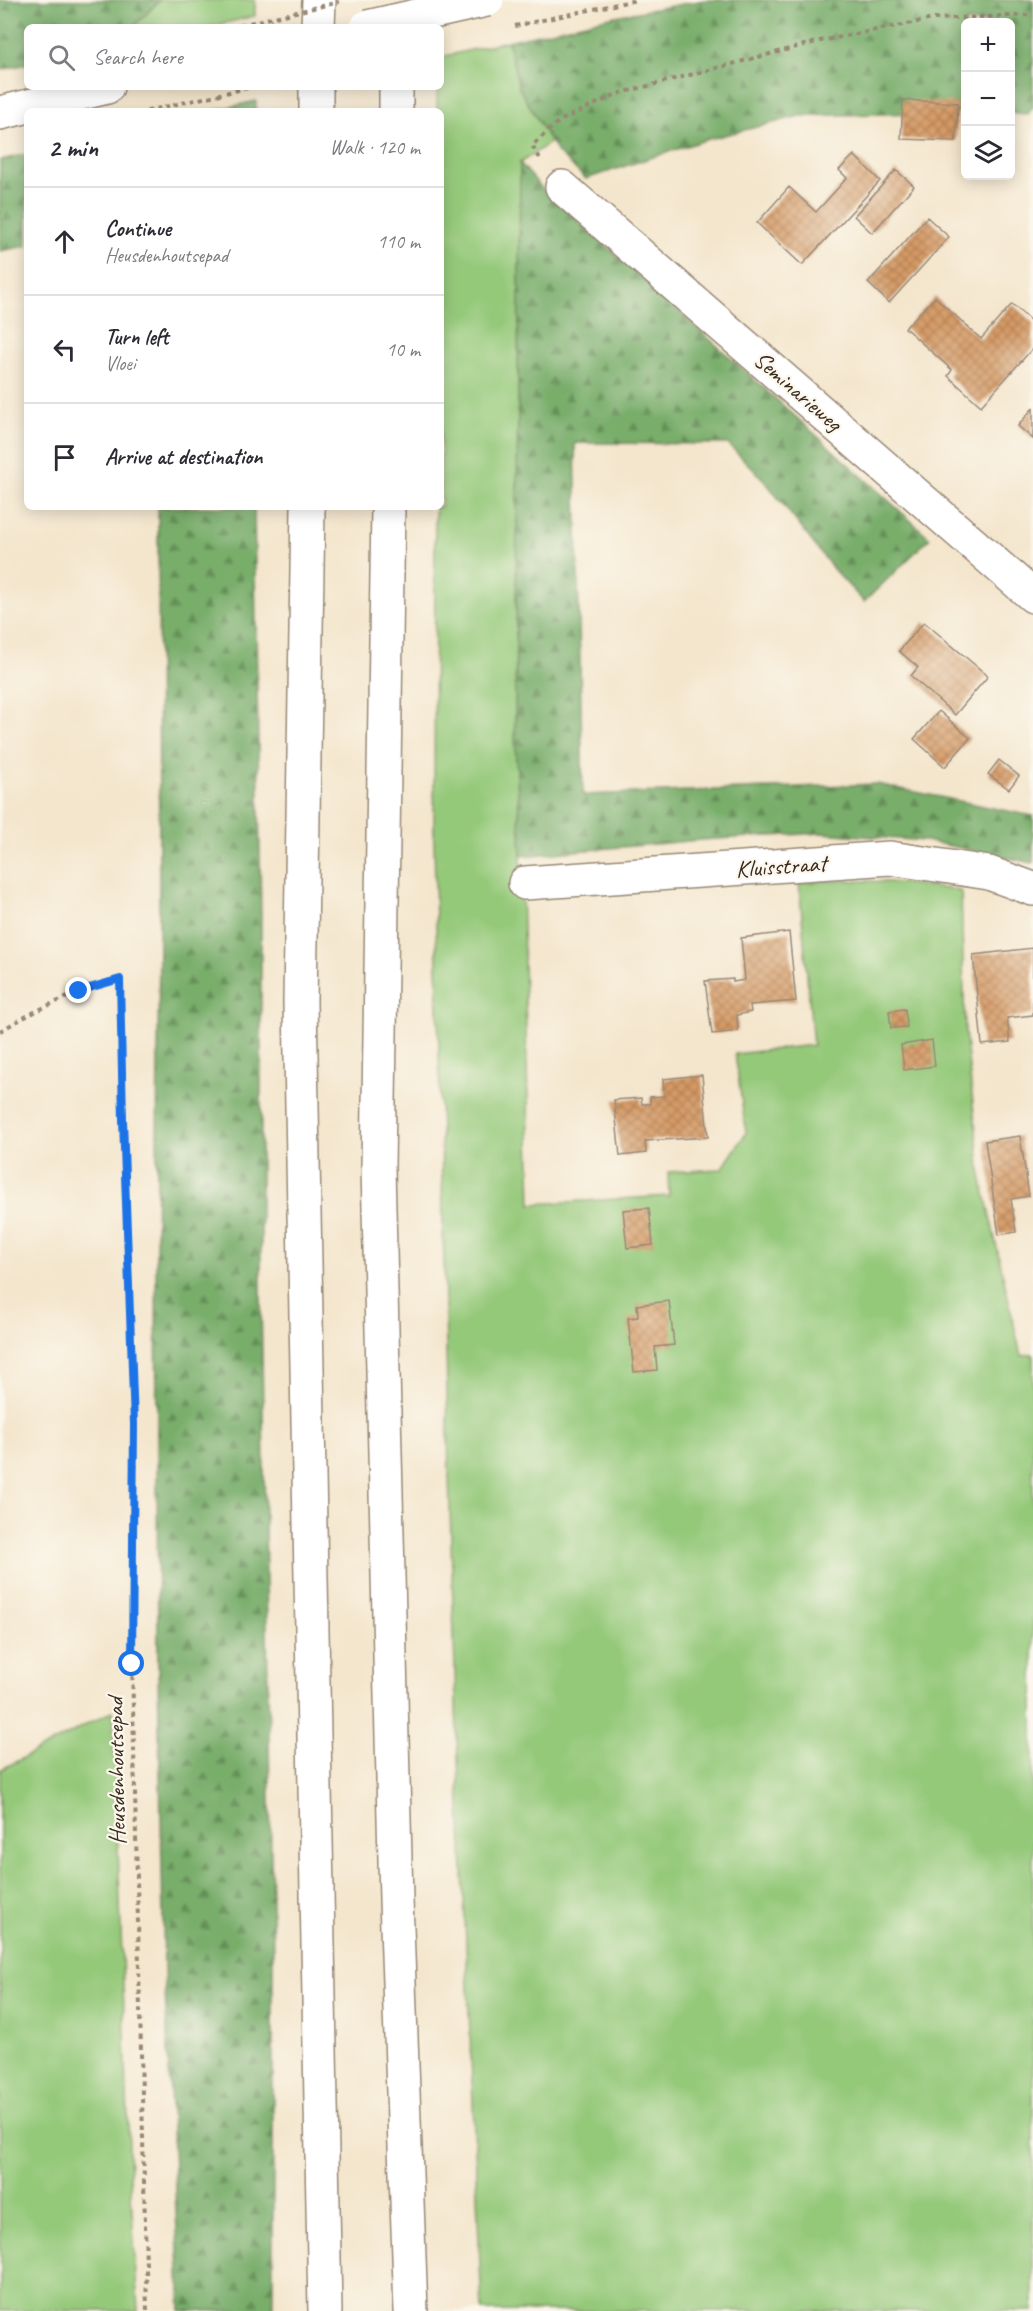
<!DOCTYPE html>
<html lang="en">
<head>
<meta charset="utf-8">
<style>
	body { margin:0; font-family:Caveat,sans-serif; background:#f7f7f7; color:#2b2b33 }
	.controls { position:absolute; right:18px; top:18px; display:grid; overflow:hidden; border-radius:9px; box-shadow:0 3px 15px #0003 }
	.controls button { width:54px; height:54px; display:grid; place-items:center; padding:0; border:0; border-bottom:2px solid #e1e1e2; background:#fff; color:#2b2b33; font:30px sans-serif }
	.stop { position:absolute; width:18px; height:18px; margin:-14px; border:4px solid #1a73e8; border-radius:50%; background:#fff }
	.stop.end { background:#1a73e8; border-color:#fff; box-shadow:0 2px 6px #0008 }
	.list { margin:0; padding:0; list-style:none }
	h2 { display:flex; justify-content:space-between; align-items:center; height:78px; margin:0; padding:0 24px; font-size:26px }
	h2 small { font-size:20px; font-weight:400; color:#7c7c81 }
	.list li { display:grid; grid-template-columns:39px 1fr auto; gap:18px; align-items:center; box-sizing:border-box; height:108px; padding:0 24px; border-top:2px solid #e1e1e2 }
	.list b { display:block; font-size:22px; white-space:nowrap }
	.list p { margin:0; font-size:20px; white-space:nowrap; color:#7c7c81 }
	.list em { font-size:20px; font-style:normal; color:#7c7c81 }
	.icon { flex:none; width:33px; height:33px; fill:none; stroke:currentColor; stroke-width:2; stroke-linecap:round; stroke-linejoin:round }
	.map { position:relative; flex:none; width:1033px; height:2311px; overflow:hidden }
	.search { position:absolute; background:#fff; box-shadow:0 3px 15px #0003; left:24px; top:24px; width:420px; height:66px; display:flex; align-items:center; gap:15px; box-sizing:border-box; padding:0 21px; border-radius:9px; color:#7c7c81; font-size:22px }
	.panel { position:absolute; background:#fff; box-shadow:0 3px 15px #0003; left:24px; top:108px; width:420px; height:402px; border-radius:9px }
	.map>svg:first-child { display:block }
	.grass { fill:#95c97a; stroke:#687a4c; stroke-width:1.5 }
	.forest { fill:url(#forest-firs); stroke:#5a6c44; stroke-width:1.5 }
	.building { fill:url(#building-cross-hatch) }
	.lines { fill:none; stroke-linecap:round; stroke-linejoin:round }
	.minor-casing { stroke:#988876; stroke-width:36 }
	.highway-casing { stroke:#988876; stroke-width:36 }
	.path { stroke:#988876; stroke-width:4; stroke-dasharray:4.5 4.5; stroke-linecap:butt }
	.minor { stroke:#fff; stroke-width:33 }
	.highway { stroke:#fff; stroke-width:33 }
	.minor-bridge-casing { stroke:#988876; stroke-width:36; stroke-linecap:butt }
	.path-bridge { stroke:#988876; stroke-width:4; stroke-dasharray:4.5 4.5; stroke-linecap:butt }
	.minor-bridge { stroke:#fff; stroke-width:33 }
	.route { stroke:#1a73e8; stroke-width:8 }
	.labels { text-anchor:middle; stroke-width:4.5; stroke-linejoin:round; paint-order:stroke }
	.street-label { font-size:24px; fill:#3b2a1e; stroke:#fbf7ec }
</style>
</head>
<body>
<div class="map">
<svg width="1033" height="2311" viewBox="0 0 1033 2311">
	<defs>
		<pattern id="forest-firs" width="22" height="20" patternUnits="userSpaceOnUse" patternTransform="scale(1.5)"><rect width="22" height="20" fill="#78ad6a"/><path d="M5 1l3.5 6h-7zM16 11l3.5 6h-7z" fill="#648d57"/></pattern>
		<pattern id="building-cross-hatch" width="8" height="8" patternUnits="userSpaceOnUse" patternTransform="scale(1.5)"><rect width="8" height="8" fill="#d59a65"/><path d="M0 0l8 8M0 8l8-8" fill="none" stroke="#ae7e53"/></pattern>
	</defs>
	<rect width="100%" height="100%" fill="#fbf7ec"/>
	<filter id="ink" filterUnits="userSpaceOnUse"><feTurbulence type="fractalNoise" baseFrequency=".0167" numOctaves="2"/><feDisplacementMap in="SourceGraphic" scale="12" xChannelSelector="R" yChannelSelector="G"/><feConvolveMatrix kernelMatrix="1 2 1 2 8 2 1 2 1" color-interpolation-filters="sRGB"/></filter>
	<filter id="wash" filterUnits="userSpaceOnUse"><feTurbulence type="fractalNoise" baseFrequency=".008" numOctaves="4" result="noise"/><feDisplacementMap in="SourceGraphic" scale="24" xChannelSelector="R" yChannelSelector="G"/><feGaussianBlur stdDeviation="1.35" result="paint"/><feColorMatrix in="noise" values="0 0 0 0 0 0 0 0 0 0 0 0 0 0 0 0 0 1.4 0 .05"/><feComposite in="paint" operator="in"/></filter>
	<g filter="url(#wash)">
		<rect width="100%" height="100%" fill="#f4e6cd"/>
		<path class="grass" d="M160 0H255V16L208 27H133Z
			M508 41 519 88 551 142 520 163 515 733 521 856 531 1204 669 1196 668 1172 722 1169 746 1133 735 1054 813 1045 799 883C854 877 907 882 961 891L965 1031 981 1176 1021 1356 1033 1354V2311H482L457 1736 449 1476 434 840 435 507H441V111H437V87H441V57Z
			M113 1711 130 2175 138 2311H0V1770Z"/>
		<path class="forest" d="M0 0H160L133 27H27V64L0 70Z
			M705 0H1033V107L1028 114 1011 113 1010 22H966L965 112 800 116 705 140 586 179 557 152 519 88 508 41 615 16Z
			M256 101V111H212Z
			M27 154V246L0 251V160Z
			M520 163 541 187 930 538 864 602 834 570 765 481 728 444 575 443 583 795 877 784 1033 816V863L926 841 822 833 700 840 521 856 515 733Z
			M158 507H254L261 914V1299L273 1959V2311H181L164 1970 158 1677 156 1254 159 937Z"/>
		<g id="blocks">
			<path class="building" d="M903 100 958 103 956 141 901 139Z
				M854 155 880 181 802 265 757 223 789 187 816 212 847 178 839 170Z
				M896 170 914 186 872 233 854 216Z
				M927 217 949 237 889 303 868 283Z
				M935 297 981 339 1012 304 1033 323V348L981 406 948 376 952 370 905 328Z
				M1033 408V439L1018 426Z
				M924 622 988 676 955 715 911 676 918 667 899 651Z
				M939 711 970 738 945 767 914 739Z
				M999 760 1019 776 1009 789 988 774Z
				M789 932 796 1001 750 1005 751 1012 737 1015 738 1031 712 1034 705 981 733 979V982L745 980 741 938Z
				M1033 948V1015L1007 1018 1010 1042 982 1045 973 955Z
				M905 1009 907 1027 891 1028 889 1011Z
				M932 1040 935 1066 904 1070 901 1045Z
				M702 1075 708 1137 645 1141 646 1153 620 1156 614 1100 641 1098 642 1104H650V1097L664 1096 663 1079Z
				M1020 1136 1029 1196 1011 1199 1016 1232 999 1235 985 1141Z
				M649 1208 653 1245 627 1248 623 1210Z
				M669 1301 674 1345 655 1347 657 1370 634 1372 628 1318 638 1317 637 1305Z"/>
		</g>
	</g>
	<g filter="url(#ink)">
		<use href="#blocks" fill-opacity="0" stroke="#988876" stroke-width="1.5"/>
		<g class="lines">
			<defs>
				<path id="minor" d="M0 113 107 87
					M562 187 1033 596
					M525 883 890 858 989 873 1033 889"/>
				<path id="highway" d="M318 27 319 0
					M316 111V87
					M396 111V87
					M308 507 300 1002 325 2311
					M388 507 378 1168 396 1900 411 2311"/>
			</defs>
			<use href="#minor" class="minor-casing"/>
			<use href="#highway" class="highway-casing"/>
			<path class="path" d="M515 26 636 0
				M147 111 251 87
				M540 158 532 146 559 121 617 94 820 41 933 19 1033 15
				M0 1031C41 1007 75 992 120 979L123 1120 134 1424 132 1663 147 2311"/>
			<use href="#minor" class="minor"/>
			<use href="#highway" class="highway"/>
			<defs>
				<path id="minor-bridge" d="M367 27 487 0"/>
			</defs>
			<use href="#minor-bridge" class="minor-bridge-casing"/>
			<path class="path-bridge" d="M232 27 339 2"/>
			<use href="#minor-bridge" class="minor-bridge"/>
		</g>
	</g>
	<g class="lines" filter="url(#ink)">
		<path class="route" d="M79 991 120 979 123 1120 134 1424 132 1664"/>
	</g>
	<g class="labels">
		<g class="street-label">
			<text transform="translate(798 391) rotate(41)" y="8">Seminarieweg</text>
			<text transform="translate(781 866) rotate(-4)" y="8">Kluisstraat</text>
			<text transform="translate(116 1771) rotate(-91)" y="8">Heusdenhoutsepad</text>
		</g>
	</g>
</svg>
<div class="controls">
<button>+</button>
<button>−</button>
<button><svg class="icon" aria-label="layers" viewBox="0 0 24 24"><path d="M12 4l9 5-9 5-9-5zM3 14l9 5 9-5"/></svg></button>
</div>
<div class="stop" style="left:132px;top:1664px"></div>
<div class="stop end" style="left:79px;top:991px"></div>
<div class="search"><svg class="icon" aria-label="search" viewBox="0 0 24 24"><circle cx="10" cy="10" r="6"/><path d="M15 15l6 6"/></svg>Search here</div>
<section class="panel">
<h2>2 min<small>Walk · 120 m</small></h2>
<ul class="list">
<li><svg class="icon" aria-label="ahead" viewBox="0 0 24 24"><path d="M12 20V5M6 11l6-6 6 6"/></svg><div><b>Continue</b><p>Heusdenhoutsepad</p></div><em>110 m</em></li>
<li><svg class="icon" aria-label="left" viewBox="0 0 24 24"><path d="M17 20v-9H6M10 6l-5 5 5 5"/></svg><div><b>Turn left</b><p>Vloei</p></div><em>10 m</em></li>
<li><svg class="icon" aria-label="arrive" viewBox="0 0 24 24"><path d="M6 21V4h12l-3 4 3 4H6"/></svg><div><b>Arrive at destination</b></div></li>
</ul>
</section>
</div>
</body>
</html>
